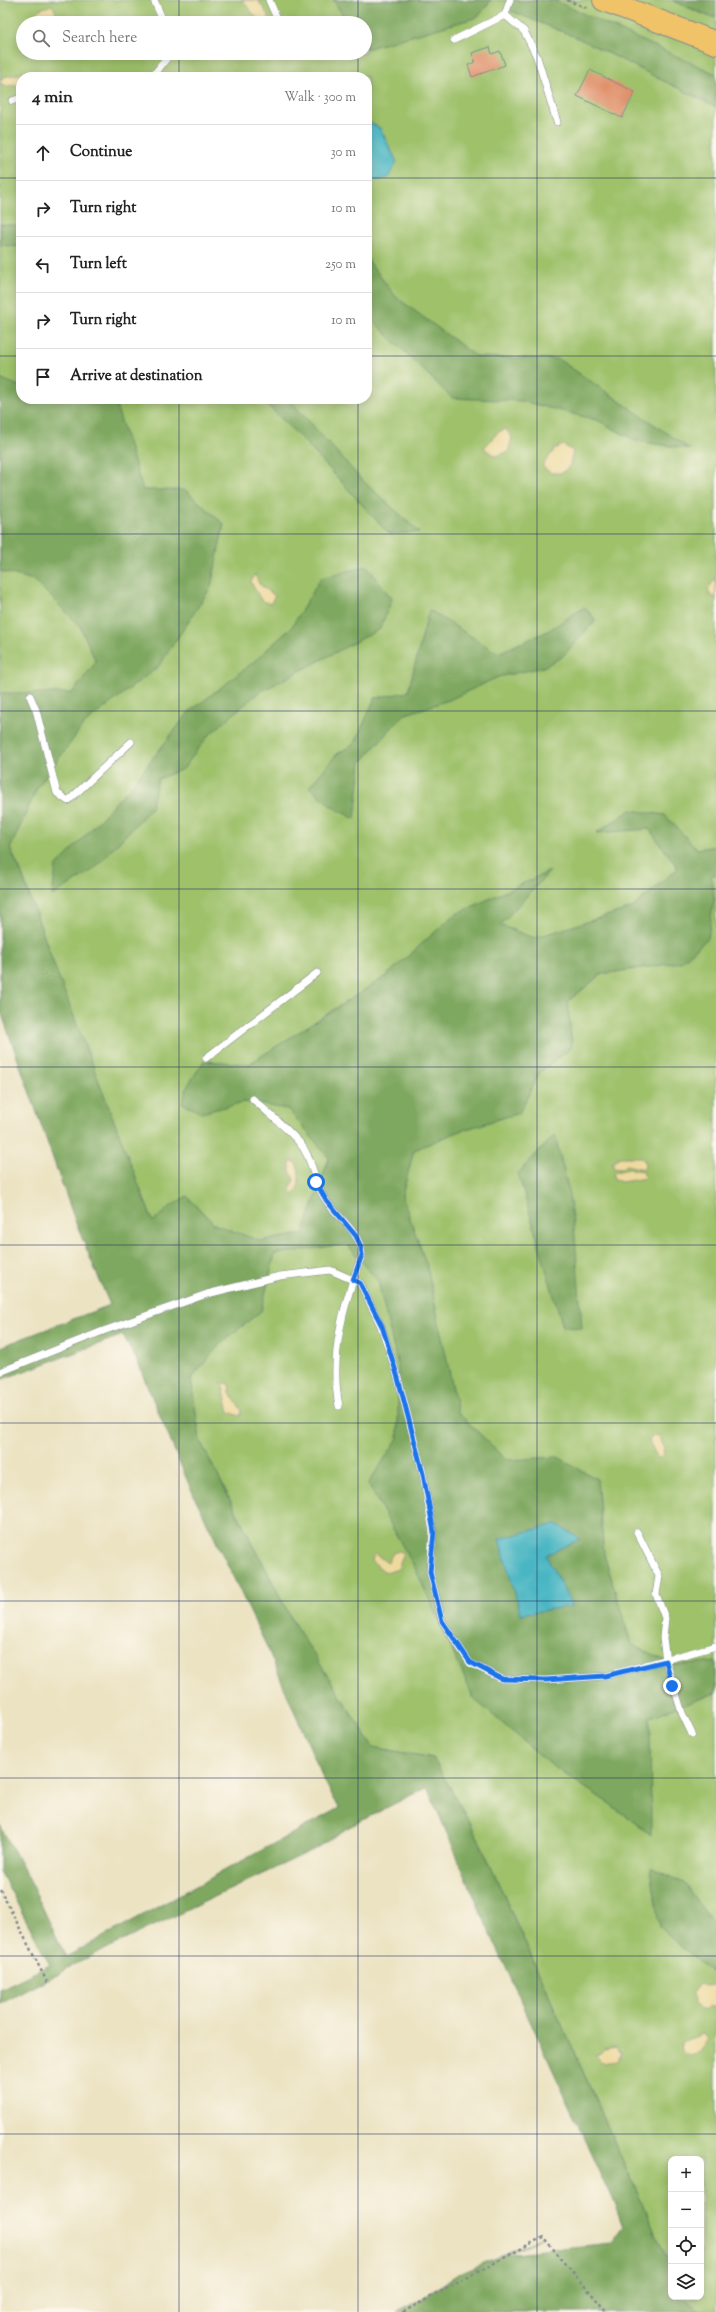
<!DOCTYPE html>
<html lang="en">
<head>
<meta charset="utf-8">
<style>
	body { margin:0; font-family:"Sorts Mill Goudy",serif; background:#f6f6f6; color:#222 }
	.controls { position:absolute; right:12px; bottom:12px; display:grid; overflow:hidden; border-radius:8px; box-shadow:0 2px 10px #0003 }
	.controls button { width:36px; height:36px; display:grid; place-items:center; padding:0; border:0; border-bottom:1px solid #e0e0e0; background:#fff; color:#222; font:20px sans-serif }
	.stop { position:absolute; width:12px; height:12px; margin:-9px; border:3px solid #1a73e8; border-radius:50%; background:#fff }
	.stop.end { background:#1a73e8; border-color:#fff; box-shadow:0 1px 4px #0008 }
	.list { margin:0; padding:0; list-style:none }
	h2 { display:flex; justify-content:space-between; align-items:center; height:52px; margin:0; padding:0 16px; font-size:17px }
	h2 small { font-size:13px; font-weight:400; color:#767676 }
	.list li { display:grid; grid-template-columns:26px 1fr auto; gap:12px; align-items:center; box-sizing:border-box; height:56px; padding:0 16px; border-top:1px solid #e0e0e0 }
	.list b { display:block; font-size:15px; white-space:nowrap }
	.list em { font-size:13px; font-style:normal; color:#767676 }
	.icon { flex:none; width:22px; height:22px; fill:none; stroke:currentColor; stroke-width:2; stroke-linecap:round; stroke-linejoin:round }
	.map { position:relative; flex:none; width:716px; height:2312px; overflow:hidden }
	.search { position:absolute; background:#fff; box-shadow:0 2px 10px #0003; left:16px; top:16px; width:356px; height:44px; display:flex; align-items:center; gap:10px; box-sizing:border-box; padding:0 14px; border-radius:22px; color:#767676; font-size:15px }
	.panel { position:absolute; background:#fff; box-shadow:0 2px 10px #0003; left:16px; top:72px; width:356px; height:332px; border-radius:16px }
	.map>svg:first-child { display:block }
	.green { fill:#9ec16b; stroke:#5c7864; fill-rule:evenodd }
	.forest { fill:#7ea75f; stroke:#4c6b5e }
	.sand { fill:#eeda9e; stroke:#84847e }
	.water { fill:#48b6c3; stroke:#327290 }
	.building { fill:#e0916b }
	.lines { fill:none; stroke-linecap:round; stroke-linejoin:round }
	.service-casing { stroke:#848990; stroke-width:8 }
	.primary-casing { stroke:#848990; stroke-width:24 }
	.path { stroke:#848990; stroke-width:2.5; stroke-dasharray:3 3; stroke-linecap:butt }
	.service { stroke:#fff; stroke-width:7 }
	.primary { stroke:#f0c369; stroke-width:22 }
	.route { stroke:#1a73e8; stroke-width:5 }
	.grid { fill:none; stroke:#1b2f5e; stroke-width:1; stroke-opacity:0.55 }
</style>
</head>
<body>
<div class="map">
<svg width="716" height="2312" viewBox="0 0 716 2312">
	<rect width="100%" height="100%" fill="#fbf7ec"/>
	<filter id="ink" filterUnits="userSpaceOnUse"><feTurbulence type="fractalNoise" baseFrequency=".025" numOctaves="2"/><feDisplacementMap in="SourceGraphic" scale="8" xChannelSelector="R" yChannelSelector="G"/><feConvolveMatrix kernelMatrix="1 2 1 2 8 2 1 2 1" color-interpolation-filters="sRGB"/></filter>
	<filter id="wash" filterUnits="userSpaceOnUse"><feTurbulence type="fractalNoise" baseFrequency=".012" numOctaves="4" result="noise"/><feDisplacementMap in="SourceGraphic" scale="16" xChannelSelector="R" yChannelSelector="G"/><feGaussianBlur stdDeviation="0.9" result="paint"/><feColorMatrix in="noise" values="0 0 0 0 0 0 0 0 0 0 0 0 0 0 0 0 0 1.4 0 .05"/><feComposite in="paint" operator="in"/></filter>
	<g filter="url(#wash)">
		<rect width="100%" height="100%" fill="#ece3c2"/>
		<path class="green" d="M0 0H671L710 17H716V2312H701L685 2297H701V2159H671V2268L478 1838 433 1758 373 1747 293 1622 200 1441 191 1379 53 962 21 872 0 827ZM23 23H365V53H23ZM21 77H367V399H21Z"/>
		<path class="forest" d="M333 0H491L478 17 366 49 365 23H348Z
			M510 0H553L716 74V107L578 38 506 9Z
			M672 0H716V17H711Z
			M0 224 21 226V247L0 245Z
			M367 259 396 297 477 357 558 359 690 449 636 441 597 420 522 401 452 398 367 315Z
			M0 378 21 387V399H114L143 490H185L224 524 211 587 159 666 85 723 37 788 10 849 21 872 53 962 153 1222 168 1208 187 1196 214 1224 260 1241 303 1234 329 1158 288 1109 244 1102 201 1113 182 1103 188 1085 204 1061 249 1064 386 976 454 915 550 871 500 925 534 938 632 908 678 868 649 829 596 833 631 810 665 815 697 849 716 846V874L711 876 714 899 708 938 681 962 602 974 568 1001 572 1047 540 1072 519 1113 460 1131 414 1150 402 1196 427 1266 458 1413 507 1460 558 1457 597 1479 604 1554 631 1644 674 1665 716 1661V1693L650 1717 651 1835 610 1804 554 1767 474 1699 416 1570 368 1484 398 1438V1366L378 1281 347 1244 275 1254 261 1311 220 1344 191 1379 200 1441 293 1622 373 1747 433 1758 478 1838 671 2268V2297H685L701 2312H396L422 2298 459 2274 543 2237 505 2254 611 2243 623 2227 617 2210 486 1924 427 1787 349 1827 315 1849 97 1953 0 2004V1989L50 1965 0 1871V1825L32 1885 66 1957 339 1808 323 1778 266 1645 190 1487 136 1359 123 1335 0 1380V1347L110 1305 77 1226 0 1009V693H72L96 662 80 626 34 580 0 571Z
			M261 399H289L360 478 419 532 389 534 302 439Z
			M367 566 392 599 380 629 258 693 208 736 183 769 158 779 151 808 94 869 52 896 56 867 131 786 189 712 250 665 291 628 321 578Z
			M584 607 596 620 562 657 543 667 498 677 449 700 403 715 361 762 355 819 331 806 309 787 337 754 355 743 375 698 408 692 429 610 498 653 548 631Z
			M555 1135 568 1188 575 1237 582 1328 563 1327 518 1173Z
			M651 1868 684 1883 712 1922 716 1977 659 1926Z"/>
		<path class="sand" d="M242 0H258L269 17 266 23H261Z
			M52 5 56 12 43 23H24L40 9Z
			M24 73 28 77H21V85L4 86 0 82 3 77Z
			M506 429 512 438 508 452 495 456 484 448 498 432Z
			M563 445 573 451 570 465 562 473H551L542 466 555 449Z
			M255 574 259 584 275 596 270 604 261 600 251 582Z
			M716 577V598L710 595 708 590Z
			M620 1157H639L644 1160 645 1165 643 1169 626 1165 620 1169 613 1168V1161Z
			M290 1162H295C300 1169 301 1185 295 1193H289L294 1179 290 1171Z
			M629 1169 643 1171 645 1178 621 1182 614 1179 613 1175 615 1172Z
			M222 1383 229 1384 230 1393 242 1411 240 1416 229 1412Z
			M653 1435 659 1436 664 1447 663 1455 658 1459 649 1441Z
			M399 1551 404 1553 398 1569 386 1573 372 1561 374 1554 388 1562 393 1553Z
			M699 1984 706 1986 716 1985V2006H710L704 2011 693 2006 692 1993Z
			M703 2034 708 2039 699 2052 690 2055 682 2050 681 2042Z
			M616 2047 621 2053 618 2061 602 2063 595 2056 604 2049Z"/>
		<path class="water" d="M367 121 380 128 397 162 388 178 373 181 367 179Z
			M556 1524 580 1539 546 1555 572 1606 521 1614 499 1539Z"/>
		<g id="blocks">
			<path class="building" d="M490 47 492 54 500 51 505 65 472 77 468 65 475 62 472 53Z
				M590 70 635 92 622 118 577 96Z"/>
		</g>
	</g>
	<g filter="url(#ink)">
		<use href="#blocks" fill-opacity="0" stroke="#848990" stroke-width="1"/>
		<g class="lines">
			<defs>
				<path id="service" d="M154 0 164 23
					M269 0 279 23
					M510 0 505 15 524 31 537 57 557 122
					M454 40 505 15
					M152 77 171 53
					M12 101 21 98
					M30 696 36 710 57 793 68 801 131 742
					M206 1058 317 973
					M253 1099C268 1113 285 1126 298 1141 313 1157 313 1181 325 1199 337 1217 361 1232 362 1255 344 1302 329 1355 339 1406
					M0 1372 103 1331 207 1294 280 1276 330 1270 360 1283 381 1326 398 1378 423 1474 433 1532 430 1572 442 1621 470 1663 502 1679 546 1680 605 1676 716 1646
					M637 1532 659 1576 656 1594 665 1618 663 1638 666 1661 682 1713 692 1734"/>
				<path id="primary" d="M604 0 716 43"/>
			</defs>
			<use href="#service" class="service-casing"/>
			<use href="#primary" class="primary-casing"/>
			<path class="path" d="M567 0 587 8
				M0 1889 48 1984
				M403 2312 543 2237 607 2312"/>
			<use href="#service" class="service"/>
			<use href="#primary" class="primary"/>
		</g>
	</g>
	<g class="lines" filter="url(#ink)">
		<path class="route" d="M316 1182 326 1200 356 1236 361 1247 362 1255 353 1280 360 1283 382 1326 398 1378 423 1474 434 1532 430 1572 442 1621 470 1662 502 1679 546 1680 605 1676 666 1661 672 1686"/>
	</g>
	<path class="grid" d="M179 0V23M358 0V23M537 0V2312M179 53V77M358 53V77M0 178H21M367 178H716M0 356H21M367 356H716M179 399V2312M358 399V2312M0 534H716M0 711H716M0 889H716M0 1067H716M0 1245H716M0 1423H716M0 1601H716M0 1778H716M0 1956H716M0 2134H716"/>
</svg>
<div class="controls">
<button>+</button>
<button>−</button>
<button><svg class="icon" aria-label="locate" viewBox="0 0 24 24"><circle cx="12" cy="12" r="6"/><path d="M12 2v4M12 18v4M2 12h4M18 12h4"/></svg></button>
<button><svg class="icon" aria-label="layers" viewBox="0 0 24 24"><path d="M12 4l9 5-9 5-9-5zM3 14l9 5 9-5"/></svg></button>
</div>
<div class="stop" style="left:316px;top:1182px"></div>
<div class="stop end" style="left:672px;top:1686px"></div>
<div class="search"><svg class="icon" aria-label="search" viewBox="0 0 24 24"><circle cx="10" cy="10" r="6"/><path d="M15 15l6 6"/></svg>Search here</div>
<section class="panel">
<h2>4 min<small>Walk · 300 m</small></h2>
<ul class="list">
<li><svg class="icon" aria-label="ahead" viewBox="0 0 24 24"><path d="M12 20V5M6 11l6-6 6 6"/></svg><div><b>Continue</b></div><em>30 m</em></li>
<li><svg class="icon" aria-label="right" viewBox="0 0 24 24"><path d="M7 20v-9h11M14 6l5 5-5 5"/></svg><div><b>Turn right</b></div><em>10 m</em></li>
<li><svg class="icon" aria-label="left" viewBox="0 0 24 24"><path d="M17 20v-9H6M10 6l-5 5 5 5"/></svg><div><b>Turn left</b></div><em>250 m</em></li>
<li><svg class="icon" aria-label="right" viewBox="0 0 24 24"><path d="M7 20v-9h11M14 6l5 5-5 5"/></svg><div><b>Turn right</b></div><em>10 m</em></li>
<li><svg class="icon" aria-label="arrive" viewBox="0 0 24 24"><path d="M6 21V4h12l-3 4 3 4H6"/></svg><div><b>Arrive at destination</b></div></li>
</ul>
</section>
</div>
</body>
</html>
